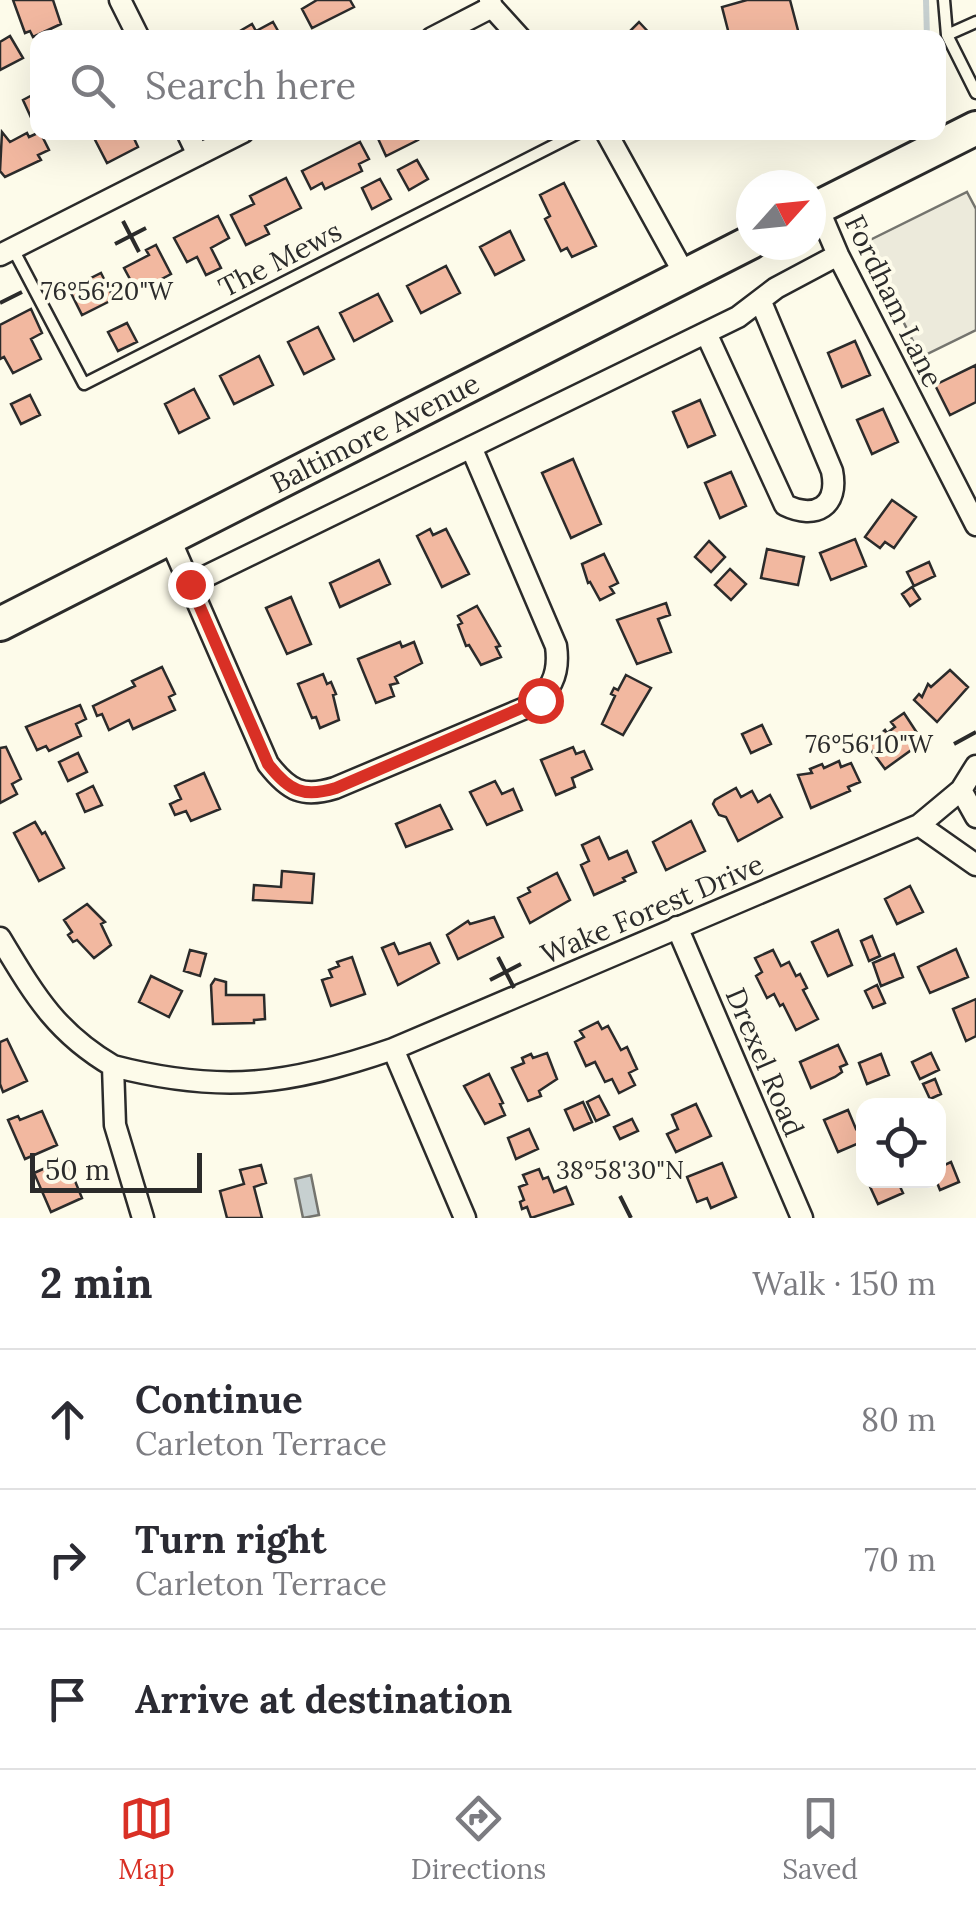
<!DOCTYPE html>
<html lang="en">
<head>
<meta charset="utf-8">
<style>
	body { margin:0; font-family:Lora,serif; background:#f7f7f7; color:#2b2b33 }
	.controls { position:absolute; right:30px; bottom:30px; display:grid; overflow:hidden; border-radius:20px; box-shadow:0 10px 40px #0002 }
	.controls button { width:90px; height:90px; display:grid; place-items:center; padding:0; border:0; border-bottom:2px solid #e1e1e2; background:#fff; color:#2b2b33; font:50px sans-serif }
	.compass { position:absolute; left:736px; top:170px; width:90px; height:90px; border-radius:50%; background:#fff; box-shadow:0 10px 40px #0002; rotate:63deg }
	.scale { position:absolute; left:30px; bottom:25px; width:172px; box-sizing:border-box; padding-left:10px; border:5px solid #2b2b2b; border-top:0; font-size:28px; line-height:35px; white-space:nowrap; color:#2b2b2b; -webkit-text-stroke:8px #fdfbea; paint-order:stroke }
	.stop { position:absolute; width:30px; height:30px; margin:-22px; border:8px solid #d93025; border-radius:50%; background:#fff }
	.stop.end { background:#d93025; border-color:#fff; box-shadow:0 2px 10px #0008 }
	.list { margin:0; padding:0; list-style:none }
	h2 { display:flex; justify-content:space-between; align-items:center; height:130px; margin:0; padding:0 40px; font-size:42px }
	h2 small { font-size:32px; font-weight:400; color:#7c7c81 }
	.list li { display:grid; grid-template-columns:65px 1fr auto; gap:30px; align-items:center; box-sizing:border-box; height:140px; padding:0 40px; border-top:2px solid #e1e1e2 }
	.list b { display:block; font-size:38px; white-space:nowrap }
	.list p { margin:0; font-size:32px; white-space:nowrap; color:#7c7c81 }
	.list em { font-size:32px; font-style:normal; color:#7c7c81 }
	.icon { flex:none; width:55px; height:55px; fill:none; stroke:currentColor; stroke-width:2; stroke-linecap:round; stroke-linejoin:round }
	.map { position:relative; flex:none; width:976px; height:1218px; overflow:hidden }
	.search { position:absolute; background:#fff; box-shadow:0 10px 40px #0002; left:30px; right:30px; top:30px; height:110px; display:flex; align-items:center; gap:25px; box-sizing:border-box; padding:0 35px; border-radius:20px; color:#7c7c81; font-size:38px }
	.sheet { height:550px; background:#fff }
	nav { display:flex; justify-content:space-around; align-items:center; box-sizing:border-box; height:140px; border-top:2px solid #e1e1e2; background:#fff; font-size:28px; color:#7c7c81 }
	nav a { display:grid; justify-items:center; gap:5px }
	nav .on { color:#d93025 }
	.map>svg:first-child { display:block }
	.parking { fill:#eceadb; stroke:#74746e; stroke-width:2.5 }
	.water { fill:#c7d0d0; stroke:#74746e; stroke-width:2.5 }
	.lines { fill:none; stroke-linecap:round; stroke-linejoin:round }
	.stream { stroke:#c7d0d0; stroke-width:6 }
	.building { fill:#f2b8a0; stroke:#2b2b2b; stroke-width:2.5 }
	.service-casing { stroke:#2b2b2b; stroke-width:15 }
	.minor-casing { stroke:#2b2b2b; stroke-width:25 }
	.primary-casing { stroke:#2b2b2b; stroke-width:38 }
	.service { stroke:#fdfbea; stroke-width:10 }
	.minor { stroke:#fdfbea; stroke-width:20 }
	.primary { stroke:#fdfbea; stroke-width:32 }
	.route { stroke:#d93025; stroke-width:12 }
	.ticks { fill:none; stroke:#2b2b2b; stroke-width:4 }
	.labels { text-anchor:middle; stroke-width:8; stroke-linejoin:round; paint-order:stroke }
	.street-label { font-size:28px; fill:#2b2b2b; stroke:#fdfbea }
	.ticks-label { font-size:25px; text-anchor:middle; fill:#2b2b2b; stroke:#fdfbea; stroke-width:8; stroke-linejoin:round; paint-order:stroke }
</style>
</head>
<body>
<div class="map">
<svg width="976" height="1218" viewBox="0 0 976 1218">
	<rect width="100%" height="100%" fill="#fdfbea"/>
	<path class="parking" d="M967 192 976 209V330L921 357 864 243Z"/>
	<path class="water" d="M311 1175 319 1215 303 1218 295 1179Z"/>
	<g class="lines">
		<path class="stream" d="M926 0 927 38"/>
	</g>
	<path class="building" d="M13 0H53L61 24 33 37 30 31 25 33Z
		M350 0 354 7 312 28 302 9 317 0Z
		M747 0H790L800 38H730L722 7Z
		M273 22 282 38H228L252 24 256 31Z
		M639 22 654 38H623Z
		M10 36 23 58 0 70V42Z
		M38 92V122L34 124 23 100Z
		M2 132 10 142 27 133 29 137 40 132 49 150 38 155 41 160 5 177 0 171Z
		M91 132H131L138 147 107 163Z
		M375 132H414L418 140 386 156Z
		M360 142 369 159 359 164 362 171 325 189 322 183 311 189 302 171Z
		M417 160 428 179 409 190 398 170Z
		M286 178 301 208 265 226 269 234 246 245 231 215 254 204 250 196Z
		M380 179 391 199 372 209 362 188Z
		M564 183 596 246 572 257 567 248 561 251 545 219 550 216 540 195Z
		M218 216 229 238 211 248 221 268 206 275 197 257 187 262 174 238Z
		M510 231 524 260 495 275 480 247Z
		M156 245 171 274 137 292 124 268 149 255 146 250Z
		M446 266 460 293 421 313 407 286Z
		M101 273 114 299 82 315 69 289Z
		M378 294 392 321 354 341 340 313Z
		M31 309 42 333 31 339 41 359 13 373 4 357 0 359V325Z
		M127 323 137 342 118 351 108 332Z
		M318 327 334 359 304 374 288 342Z
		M855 341 870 375 842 387 828 353Z
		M259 356 273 385 234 404 220 376Z
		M976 365V402L950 415 935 385Z
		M194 389 209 418 179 433 165 404Z
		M30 395 40 415 21 424 11 404Z
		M700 400 715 435 688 447 673 412Z
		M883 409 898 442 872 454 857 420Z
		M573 459 601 524 571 538 542 473Z
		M731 472 746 506 720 518 705 483Z
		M892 500 916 517 894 548 885 542 880 548 865 537Z
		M430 529 433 535 446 529 469 574 442 587 417 536Z
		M855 539 866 566 831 580 820 553Z
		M709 541 725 557 711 572 695 557Z
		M767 549 804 557 798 585 761 578Z
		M604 554 618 583 610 587 614 593 600 600 590 582 588 583 582 564Z
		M379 560 390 584 340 607 330 583Z
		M929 562 935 576 914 586 907 572Z
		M730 569 746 584 731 600 715 585Z
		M912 587 920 599 910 606 902 594Z
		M291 597 311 644 287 654 266 608Z
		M666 603 670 615 658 619 671 652 637 664 617 620Z
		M477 606 500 646 496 647 501 657 481 665 469 645 466 646 458 625 462 623 458 616Z
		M400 642 402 647 414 642 422 663 395 677 398 683 390 685 394 696 376 703 358 659Z
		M162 667 175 694 169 697 175 710 133 729 129 720 109 730 102 714 97 716 93 706 135 686 132 681Z
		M950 670 968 687 937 722 914 700 919 694 922 697 928 684 931 687Z
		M323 674 327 684 331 682 336 694 333 695 339 720 320 728 316 717 312 718 298 684Z
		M626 675 651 688 623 735 602 724 615 696 611 694 614 688 618 690Z
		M80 705 86 719 76 724 81 736 49 751 46 746 37 750 26 727Z
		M904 713 921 739 912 746 914 748 885 769 868 746 885 730 887 733 895 727 891 722Z
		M762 725 771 744 751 753 742 734Z
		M6 747 21 779 12 784 17 794 0 803V748Z
		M573 747 576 754 584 751 592 769 572 778 575 787 556 795 541 760Z
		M78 753 87 772 68 781 59 762Z
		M839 761 841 767 851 763 860 782 848 787 850 791 811 808 798 775 812 773 810 769 822 764 824 768Z
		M204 773 220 809 191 821 186 811 175 815 170 804 181 799 175 786Z
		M495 781 502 794 513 789 522 810 487 825 470 792Z
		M93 786 102 805 85 812 77 794Z
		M736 788 741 797 752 791 758 802 770 795 782 817 738 841 726 817 719 815 713 804 715 800Z
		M440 805 452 829 406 847 396 824Z
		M691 821 705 851 666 870 653 842Z
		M35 822 42 834 45 832 64 868 39 881 14 833Z
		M599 837 609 859 627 851 636 872 623 878 625 881 594 895 581 865 589 861 582 845Z
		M282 871 314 874 312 903 253 900 254 885 281 887Z
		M557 873 570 900 530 923 518 898 530 892 528 888Z
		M910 886 923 912 897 924 885 899Z
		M87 904 105 922 101 924 111 945 94 958 77 940 73 942 68 935 72 932 64 920Z
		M494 917 503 937 458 959 447 935 468 921 470 924Z
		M838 930 852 965 828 976 812 942Z
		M872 936 880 956 869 961 861 941Z
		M394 943 399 954 430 943 439 963 398 985 382 948Z
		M956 949 968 977 930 993 918 967Z
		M190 950 206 954 200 976 184 971Z
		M773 950 781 966 789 962 796 976 800 974 807 988 803 990 818 1019 796 1030 783 1004 780 1006 774 994 767 998 756 976 762 972 755 958Z
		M894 954 903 977 881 986 873 963Z
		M352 957 365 994 331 1006 322 980 332 977 329 970 339 966 337 962Z
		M151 976 182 991 169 1017 139 1002Z
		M215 979 226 982V995H264L265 1019 254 1020V1023L213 1024 211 985Z
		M877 985 885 1003 873 1008 865 991Z
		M976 999V1036L966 1041 953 1009Z
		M598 1022 602 1029 608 1026 621 1050 627 1047 637 1069 629 1073 635 1085 619 1093 612 1079 605 1082 595 1062 586 1066 575 1042 584 1037 580 1031Z
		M7 1039 27 1081 3 1092 0 1084V1042Z
		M838 1045 847 1064 840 1067 842 1072 835 1077 811 1088 800 1062Z
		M547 1053 557 1079 539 1091 541 1096 528 1101 512 1068 524 1063 522 1058 531 1054 533 1058Z
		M931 1053 939 1070 920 1079 912 1062Z
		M881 1054 889 1075 867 1084 859 1063Z
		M489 1074 503 1103 500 1104 505 1115 485 1124 464 1086Z
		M935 1079 941 1094 930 1099 923 1084Z
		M599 1096 609 1115 596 1121 587 1102Z
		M583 1102 592 1122 574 1130 565 1110Z
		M696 1104 711 1136 676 1152 667 1134 678 1129 672 1115Z
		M848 1110 856 1129 864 1125V1141L838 1152 824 1120Z
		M42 1111 57 1145 25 1159 8 1120 18 1116 20 1120Z
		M632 1119 638 1131 620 1139 614 1127Z
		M529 1129 538 1149 516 1159 508 1138Z
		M66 1159 82 1198 51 1212 34 1173Z
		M951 1162 959 1182 940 1190 936 1180 938 1168Z
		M722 1163 736 1197 711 1208 707 1198 697 1202 687 1177Z
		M261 1165 266 1183 254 1187 262 1218H227L220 1191 244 1184 240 1170Z
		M539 1169 543 1179 548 1177 554 1192 566 1187 573 1204 531 1218 527 1207 522 1209 520 1202 524 1200 519 1187 527 1184 523 1175Z
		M867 1180H897L903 1193 878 1204Z"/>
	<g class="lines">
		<defs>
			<path id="service" d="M944 0 947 35 976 93
				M947 35 976 22
				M13 249 84 384 580 132"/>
			<path id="minor" d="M120 0 139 38
				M490 0 492 7 520 38
				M432 38 492 7
				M187 132 198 155
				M606 132 685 275
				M818 208 838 255 976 525
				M0 255 243 132
				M706 333 785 505C816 520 839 506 832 471L761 302
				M169 537 268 764C289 791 303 798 335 788L525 708C551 693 560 675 556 646L471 447
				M190 584 738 317 776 288 838 255
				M961 790 976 817
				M919 825 976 865
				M677 927 802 1218
				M0 938C34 994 55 1032 113 1066L115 1125 143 1218
				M393 1049 465 1218
				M113 1066C221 1094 289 1085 393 1049L919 825 961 790 976 766"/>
			<path id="primary" d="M811 211 976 128
				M0 624 751 242"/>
		</defs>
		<use href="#service" class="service-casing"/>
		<use href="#minor" class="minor-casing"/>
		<use href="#primary" class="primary-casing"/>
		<use href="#service" class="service"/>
		<use href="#minor" class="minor"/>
		<use href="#primary" class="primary"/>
	</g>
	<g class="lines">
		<path class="route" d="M190 584 268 764C289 791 303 798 336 788L540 700"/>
	</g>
	<path class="ticks" d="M123 221 139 252M115 244 146 228M0 303 22 292M954 744 976 732M498 957 514 988M490 980 521 964M620 1196 631 1218"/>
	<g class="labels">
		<g class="street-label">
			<text transform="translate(280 259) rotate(-27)" y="10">The Mews</text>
			<text transform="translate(894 301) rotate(64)" y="10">Fordham Lane</text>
			<text transform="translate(375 433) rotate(-27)" y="10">Baltimore Avenue</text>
			<text transform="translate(652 909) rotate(-23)" y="10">Wake Forest Drive</text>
			<text transform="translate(765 1062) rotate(67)" y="10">Drexel Road</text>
		</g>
	</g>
	<g class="ticks-label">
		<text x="107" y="300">76°56'20"W</text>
		<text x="869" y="753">76°56'10"W</text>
		<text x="620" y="1179">38°58'30"N</text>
	</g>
</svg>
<div class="controls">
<button><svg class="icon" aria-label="locate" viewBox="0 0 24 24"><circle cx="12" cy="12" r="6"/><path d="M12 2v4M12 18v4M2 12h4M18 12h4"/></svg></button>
</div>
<svg class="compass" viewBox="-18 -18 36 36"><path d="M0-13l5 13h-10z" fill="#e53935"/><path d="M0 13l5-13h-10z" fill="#7c7c81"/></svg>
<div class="scale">50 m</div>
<div class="stop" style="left:540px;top:700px"></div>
<div class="stop end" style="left:190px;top:584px"></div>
<div class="search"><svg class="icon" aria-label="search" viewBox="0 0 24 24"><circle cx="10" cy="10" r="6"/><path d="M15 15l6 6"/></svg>Search here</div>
</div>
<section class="sheet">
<h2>2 min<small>Walk · 150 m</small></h2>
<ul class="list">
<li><svg class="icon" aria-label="ahead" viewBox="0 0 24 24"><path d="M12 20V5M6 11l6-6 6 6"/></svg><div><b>Continue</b><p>Carleton Terrace</p></div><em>80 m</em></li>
<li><svg class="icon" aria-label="right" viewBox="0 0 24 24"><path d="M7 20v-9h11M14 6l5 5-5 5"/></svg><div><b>Turn right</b><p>Carleton Terrace</p></div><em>70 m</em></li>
<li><svg class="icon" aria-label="arrive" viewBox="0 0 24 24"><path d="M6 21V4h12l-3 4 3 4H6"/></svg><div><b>Arrive at destination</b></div></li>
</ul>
</section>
<nav>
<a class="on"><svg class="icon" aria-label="map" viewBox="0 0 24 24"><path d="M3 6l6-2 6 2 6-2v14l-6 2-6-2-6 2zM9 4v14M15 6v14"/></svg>Map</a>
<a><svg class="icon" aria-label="directions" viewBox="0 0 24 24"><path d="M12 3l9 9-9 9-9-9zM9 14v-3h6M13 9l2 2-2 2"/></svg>Directions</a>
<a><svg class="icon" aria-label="saved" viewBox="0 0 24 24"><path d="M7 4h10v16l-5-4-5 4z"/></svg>Saved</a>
</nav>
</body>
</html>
